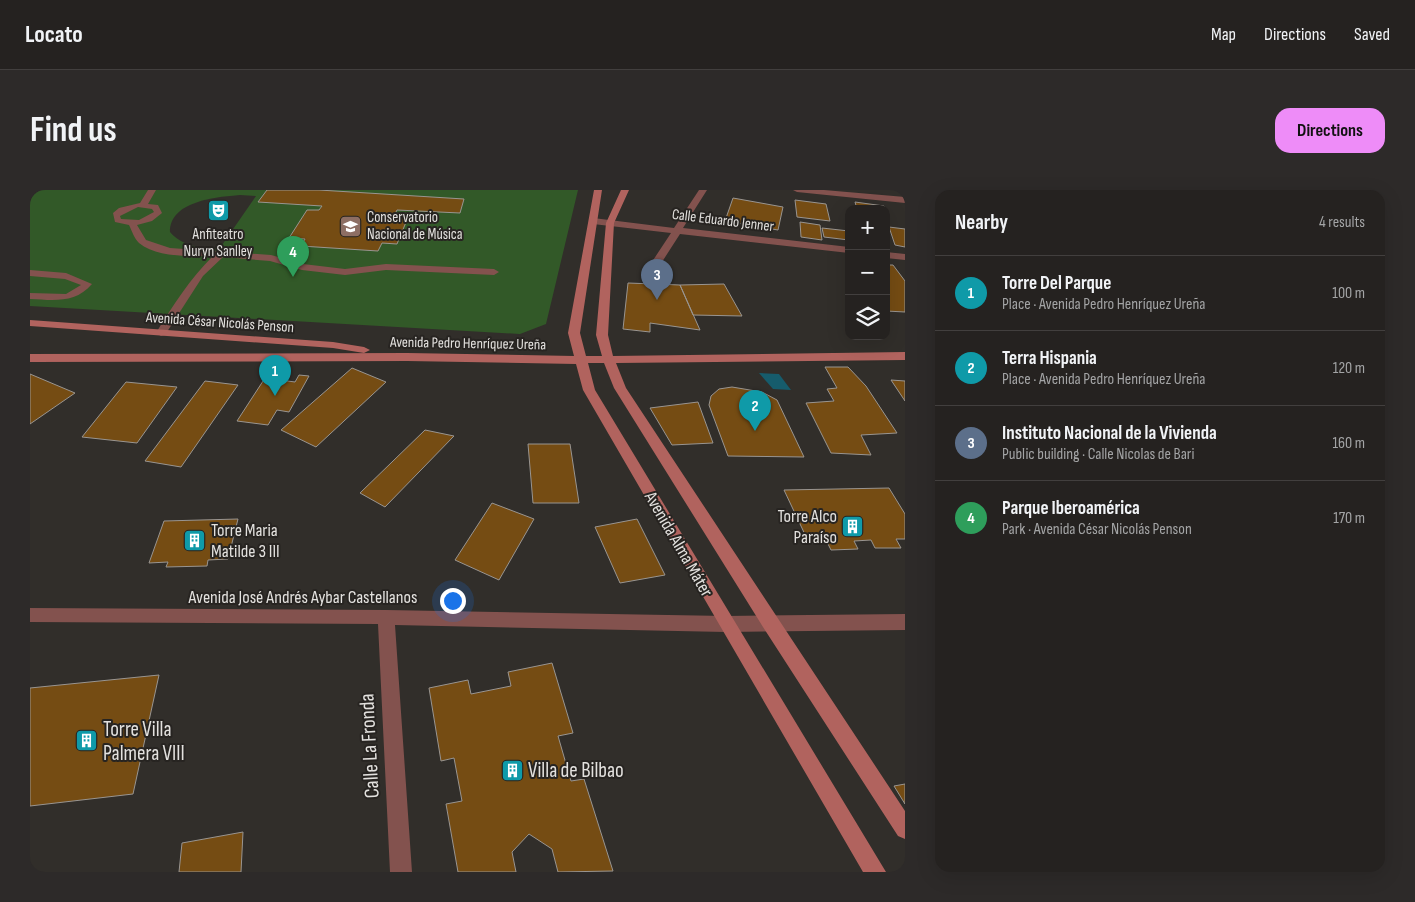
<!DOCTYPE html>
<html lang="en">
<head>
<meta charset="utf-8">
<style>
	body { margin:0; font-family:"Sofia Sans Condensed",sans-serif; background:#2d2a29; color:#f1f3f6 }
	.controls { position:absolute; right:15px; top:15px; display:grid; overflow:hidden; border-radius:10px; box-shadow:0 5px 20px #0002 }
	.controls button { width:45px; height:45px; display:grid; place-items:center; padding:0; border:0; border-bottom:1px solid #423f3e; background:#252220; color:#f1f3f6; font:25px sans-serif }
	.you { position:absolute; left:422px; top:410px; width:18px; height:18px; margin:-12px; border:4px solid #fff; border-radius:50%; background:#1a73e8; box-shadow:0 0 0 8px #1a73e833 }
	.badge { display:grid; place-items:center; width:32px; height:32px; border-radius:50%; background:#ee8cf8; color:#fff; font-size:16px; font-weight:700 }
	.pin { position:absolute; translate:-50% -41px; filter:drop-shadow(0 1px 2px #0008) }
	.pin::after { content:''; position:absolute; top:26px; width:18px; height:15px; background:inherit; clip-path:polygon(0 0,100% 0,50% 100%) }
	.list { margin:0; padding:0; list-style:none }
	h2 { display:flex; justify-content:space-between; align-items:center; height:65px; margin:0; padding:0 20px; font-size:21px }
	h2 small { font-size:16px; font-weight:400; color:#a3a4a5 }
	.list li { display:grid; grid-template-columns:32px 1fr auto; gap:15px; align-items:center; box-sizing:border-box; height:75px; padding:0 20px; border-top:1px solid #423f3e }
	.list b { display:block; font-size:19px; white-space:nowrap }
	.list p { margin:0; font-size:16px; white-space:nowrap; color:#a3a4a5 }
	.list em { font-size:16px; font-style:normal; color:#a3a4a5 }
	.icon { flex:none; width:28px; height:28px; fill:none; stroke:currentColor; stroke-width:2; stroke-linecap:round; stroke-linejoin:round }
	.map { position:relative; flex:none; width:875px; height:682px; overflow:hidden; border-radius:15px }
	header { display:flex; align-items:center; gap:30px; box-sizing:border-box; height:70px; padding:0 25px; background:#252220; border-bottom:1px solid #423f3e }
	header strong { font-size:24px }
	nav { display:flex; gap:28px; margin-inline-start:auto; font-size:18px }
	.intro { display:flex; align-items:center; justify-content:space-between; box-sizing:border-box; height:120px; padding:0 30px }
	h1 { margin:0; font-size:35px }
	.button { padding:12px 22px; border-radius:15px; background:#ee8cf8; color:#111; font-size:18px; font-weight:700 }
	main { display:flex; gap:30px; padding:0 30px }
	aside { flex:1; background:#252220; border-radius:15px; box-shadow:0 5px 20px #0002 }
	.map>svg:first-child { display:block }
	.green { fill:#325928; fill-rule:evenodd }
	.water { fill:#165c6c }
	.building { fill:#754c13; stroke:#999591 }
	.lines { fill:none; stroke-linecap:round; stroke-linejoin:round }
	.lane { fill:#83524e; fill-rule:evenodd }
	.street { fill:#83524e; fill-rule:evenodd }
	.secondary { fill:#b1635e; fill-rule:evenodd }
	.labels { text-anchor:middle; stroke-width:4; stroke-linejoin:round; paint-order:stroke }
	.far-poi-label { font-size:15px; fill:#e3e1de; stroke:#272421; text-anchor:start }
	.far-street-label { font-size:15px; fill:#e3e1de; stroke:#272421 }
	.poi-label { font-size:18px; fill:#e3e1de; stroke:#272421; text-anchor:end }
	.street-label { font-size:18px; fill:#e3e1de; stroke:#272421 }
	.near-poi-label { font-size:21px; fill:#e3e1de; stroke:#272421; text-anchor:start }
	.near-street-label { font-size:21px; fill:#e3e1de; stroke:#272421 }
</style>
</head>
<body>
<header>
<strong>Locato</strong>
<nav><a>Map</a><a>Directions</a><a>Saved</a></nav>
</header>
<div class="intro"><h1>Find us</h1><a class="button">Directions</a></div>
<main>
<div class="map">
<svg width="875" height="682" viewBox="0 0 875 682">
	<rect width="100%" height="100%" fill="#312e2a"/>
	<path class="green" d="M0 0H548L516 134 490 144 0 116ZM210 5 226 6 190 58C171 58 153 57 140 42 140 11 186 7 210 5Z"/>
	<path class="water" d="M729 183 749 184 761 200 743 199Z"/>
	<path class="building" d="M237 0H289L434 9 430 23 367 20 365 24 379 25 367 54 352 53 348 61 271 56 275 49 259 48 277 20H289L292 16 228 12Z
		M703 8 753 17 748 40 695 31Z
		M765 10 796 14 800 31 767 27Z
		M825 12 854 16 855 19H827Z
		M770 32 790 35 792 50 771 47Z
		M859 37 875 39V57L865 55Z
		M792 38 819 41V50L794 47Z
		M856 75H863L875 91V122L856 121Z
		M598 93 650 95 670 140 620 133V142L593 139Z
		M694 94 712 126 663 125 650 95Z
		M795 177H818L836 196 867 243 831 245 841 265 801 263 776 213 804 211 797 199 807 198Z
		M322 178 356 192 286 257 251 240Z
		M0 184 45 203 0 234Z
		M269 185 279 186 259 222 247 220 238 235 207 231 235 188 265 192Z
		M861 190 875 191V211Z
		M175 191 208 195 151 277 115 271Z
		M96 192 147 197 107 253 52 247Z
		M702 197 732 202 747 210 774 267 698 266 679 215 681 206 689 199Z
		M668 212 683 253 642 255 620 218Z
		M395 240 424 246 355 317 330 303Z
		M498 254H540L549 313H503Z
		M859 298 875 324V349H866L871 358H845L841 350 824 351 828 359 801 360 797 352 779 353 754 300Z
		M462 313 504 329 469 390 425 370Z
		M208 329 198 369 178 370 177 376 136 377 138 372 119 373 134 331Z
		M607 329 635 385 590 393 565 337Z
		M522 473 543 543 528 546 541 591 554 589 583 681 528 682 522 659 499 644 482 662 486 682H428L416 614 432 611 424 568 411 571 399 498 438 490 441 504 481 496 478 482Z
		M129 485 103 604 0 616V498Z
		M875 594V614L864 596Z
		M213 642 211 682H149L152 653Z"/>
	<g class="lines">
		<path class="lane" d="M118 0H126L118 14 128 15 132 23 122 31 107 35 116 50 140 58 241 65 273 74 315 79 356 74 464 79 469 82 464 85 356 80 315 85 272 80 240 71 193 67 173 86 135 145 131 146 126 143C143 115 160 89 183 66 161 66 127 68 109 53 104 48 102 41 99 35L85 32 83 23 89 18 110 13ZM108 17 122 19 124 22 109 30 91 29 90 26Z
			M0 80 36 83 62 94C45 114 23 110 0 109V103L36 104 51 95 35 89 0 86Z"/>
		<path class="street" d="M669 0H677L653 38 819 57V63L650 44 621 89 617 90 612 87 641 43 563 34 559 31 563 28 644 38Z
			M763 0H794L875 7V13L767 2Z
			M856 62 875 64V70L856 68Z
			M0 418 356 420 696 426 875 424V440L696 442 365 435 382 682H360L348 434 0 432Z"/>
		<path class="secondary" d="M564 0H572L550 143 556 166H572L566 145 576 33 591 0H599L584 33 578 145 583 166 875 162V170L586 173 596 198 875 621V649L868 646 733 437 584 198 574 173H558L565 200 856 682H833L553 200 546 174 377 171 0 172V164L377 163 544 166 538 143Z
			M0 130 303 152 334 157 340 160 334 163 303 158 0 136Z"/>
	</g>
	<defs>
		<symbol id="theatre-square" viewBox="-11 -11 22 22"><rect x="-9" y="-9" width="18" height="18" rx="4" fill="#0f9aa8" stroke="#272421"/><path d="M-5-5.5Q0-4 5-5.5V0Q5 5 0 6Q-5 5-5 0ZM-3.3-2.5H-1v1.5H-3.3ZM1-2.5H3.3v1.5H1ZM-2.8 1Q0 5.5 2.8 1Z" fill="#fff"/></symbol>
		<symbol id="school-square" viewBox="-11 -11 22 22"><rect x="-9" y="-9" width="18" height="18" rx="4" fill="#8d6e63" stroke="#272421"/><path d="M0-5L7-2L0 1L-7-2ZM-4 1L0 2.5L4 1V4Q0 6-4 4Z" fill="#fff"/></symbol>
		<symbol id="building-square" viewBox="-11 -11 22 22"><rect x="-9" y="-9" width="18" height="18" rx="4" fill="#0f9aa8" stroke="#272421"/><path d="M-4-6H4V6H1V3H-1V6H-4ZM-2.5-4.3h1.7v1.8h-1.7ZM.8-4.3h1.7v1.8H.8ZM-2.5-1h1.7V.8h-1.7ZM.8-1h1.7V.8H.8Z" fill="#fff"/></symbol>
	</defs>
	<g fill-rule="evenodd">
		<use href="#theatre-square" x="176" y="8" width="25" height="25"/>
		<use href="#school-square" x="308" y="24" width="25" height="25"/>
		<use href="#building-square" x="810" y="324" width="25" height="25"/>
		<use href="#building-square" x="152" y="338" width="25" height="25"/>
		<use href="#building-square" x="44" y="538" width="25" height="25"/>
		<use href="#building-square" x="470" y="568" width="25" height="25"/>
	</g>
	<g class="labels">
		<g class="far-poi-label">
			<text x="337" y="32">Conservatorio<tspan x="337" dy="17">Nacional de Música</tspan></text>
			<text x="188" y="49" text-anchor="middle">Anfiteatro<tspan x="188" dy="17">Nuryn Sanlley</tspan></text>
		</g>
		<g class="far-street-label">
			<text transform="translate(693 30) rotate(7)" y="5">Calle Eduardo Jenner</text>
			<text transform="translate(190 132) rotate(4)" y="5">Avenida César Nicolás Penson</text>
			<text transform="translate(438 153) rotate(1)" y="5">Avenida Pedro Henríquez Ureña</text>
		</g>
		<g class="poi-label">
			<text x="807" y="332">Torre Alco<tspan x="807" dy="21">Paraíso</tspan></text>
			<text x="181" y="346" text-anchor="start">Torre Maria<tspan x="181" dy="21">Matilde 3 III</tspan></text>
		</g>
		<g class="street-label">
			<text transform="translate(649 354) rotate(60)" y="6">Avenida Alma Máter</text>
			<text x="273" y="413">Avenida José Andrés Aybar Castellanos</text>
		</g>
		<g class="near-poi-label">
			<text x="73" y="546">Torre Villa<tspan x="73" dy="24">Palmera VIII</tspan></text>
			<text x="498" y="587">Villa de Bilbao</text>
		</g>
		<g class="near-street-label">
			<text transform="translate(339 556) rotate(-93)" y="7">Calle La Fronda</text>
		</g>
	</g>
</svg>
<div class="controls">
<button>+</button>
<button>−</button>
<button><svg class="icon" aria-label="layers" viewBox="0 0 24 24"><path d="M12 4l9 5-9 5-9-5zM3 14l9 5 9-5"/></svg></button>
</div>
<div class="you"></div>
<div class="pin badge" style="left:245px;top:206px;background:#0f9aa8">1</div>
<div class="pin badge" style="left:725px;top:241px;background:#0f9aa8">2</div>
<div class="pin badge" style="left:627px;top:110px;background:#5c6f8a">3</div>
<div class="pin badge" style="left:263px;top:87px;background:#2e9e5b">4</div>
</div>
<aside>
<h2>Nearby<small>4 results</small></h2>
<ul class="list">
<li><span class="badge" style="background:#0f9aa8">1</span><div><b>Torre Del Parque</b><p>Place · Avenida Pedro Henríquez Ureña</p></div><em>100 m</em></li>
<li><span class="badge" style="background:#0f9aa8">2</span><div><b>Terra Hispania</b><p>Place · Avenida Pedro Henríquez Ureña</p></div><em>120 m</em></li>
<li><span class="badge" style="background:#5c6f8a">3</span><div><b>Instituto Nacional de la Vivienda</b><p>Public building · Calle Nicolas de Bari</p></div><em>160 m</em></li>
<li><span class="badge" style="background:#2e9e5b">4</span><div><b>Parque Iberoamérica</b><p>Park · Avenida César Nicolás Penson</p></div><em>170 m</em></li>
</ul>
</aside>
</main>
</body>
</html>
